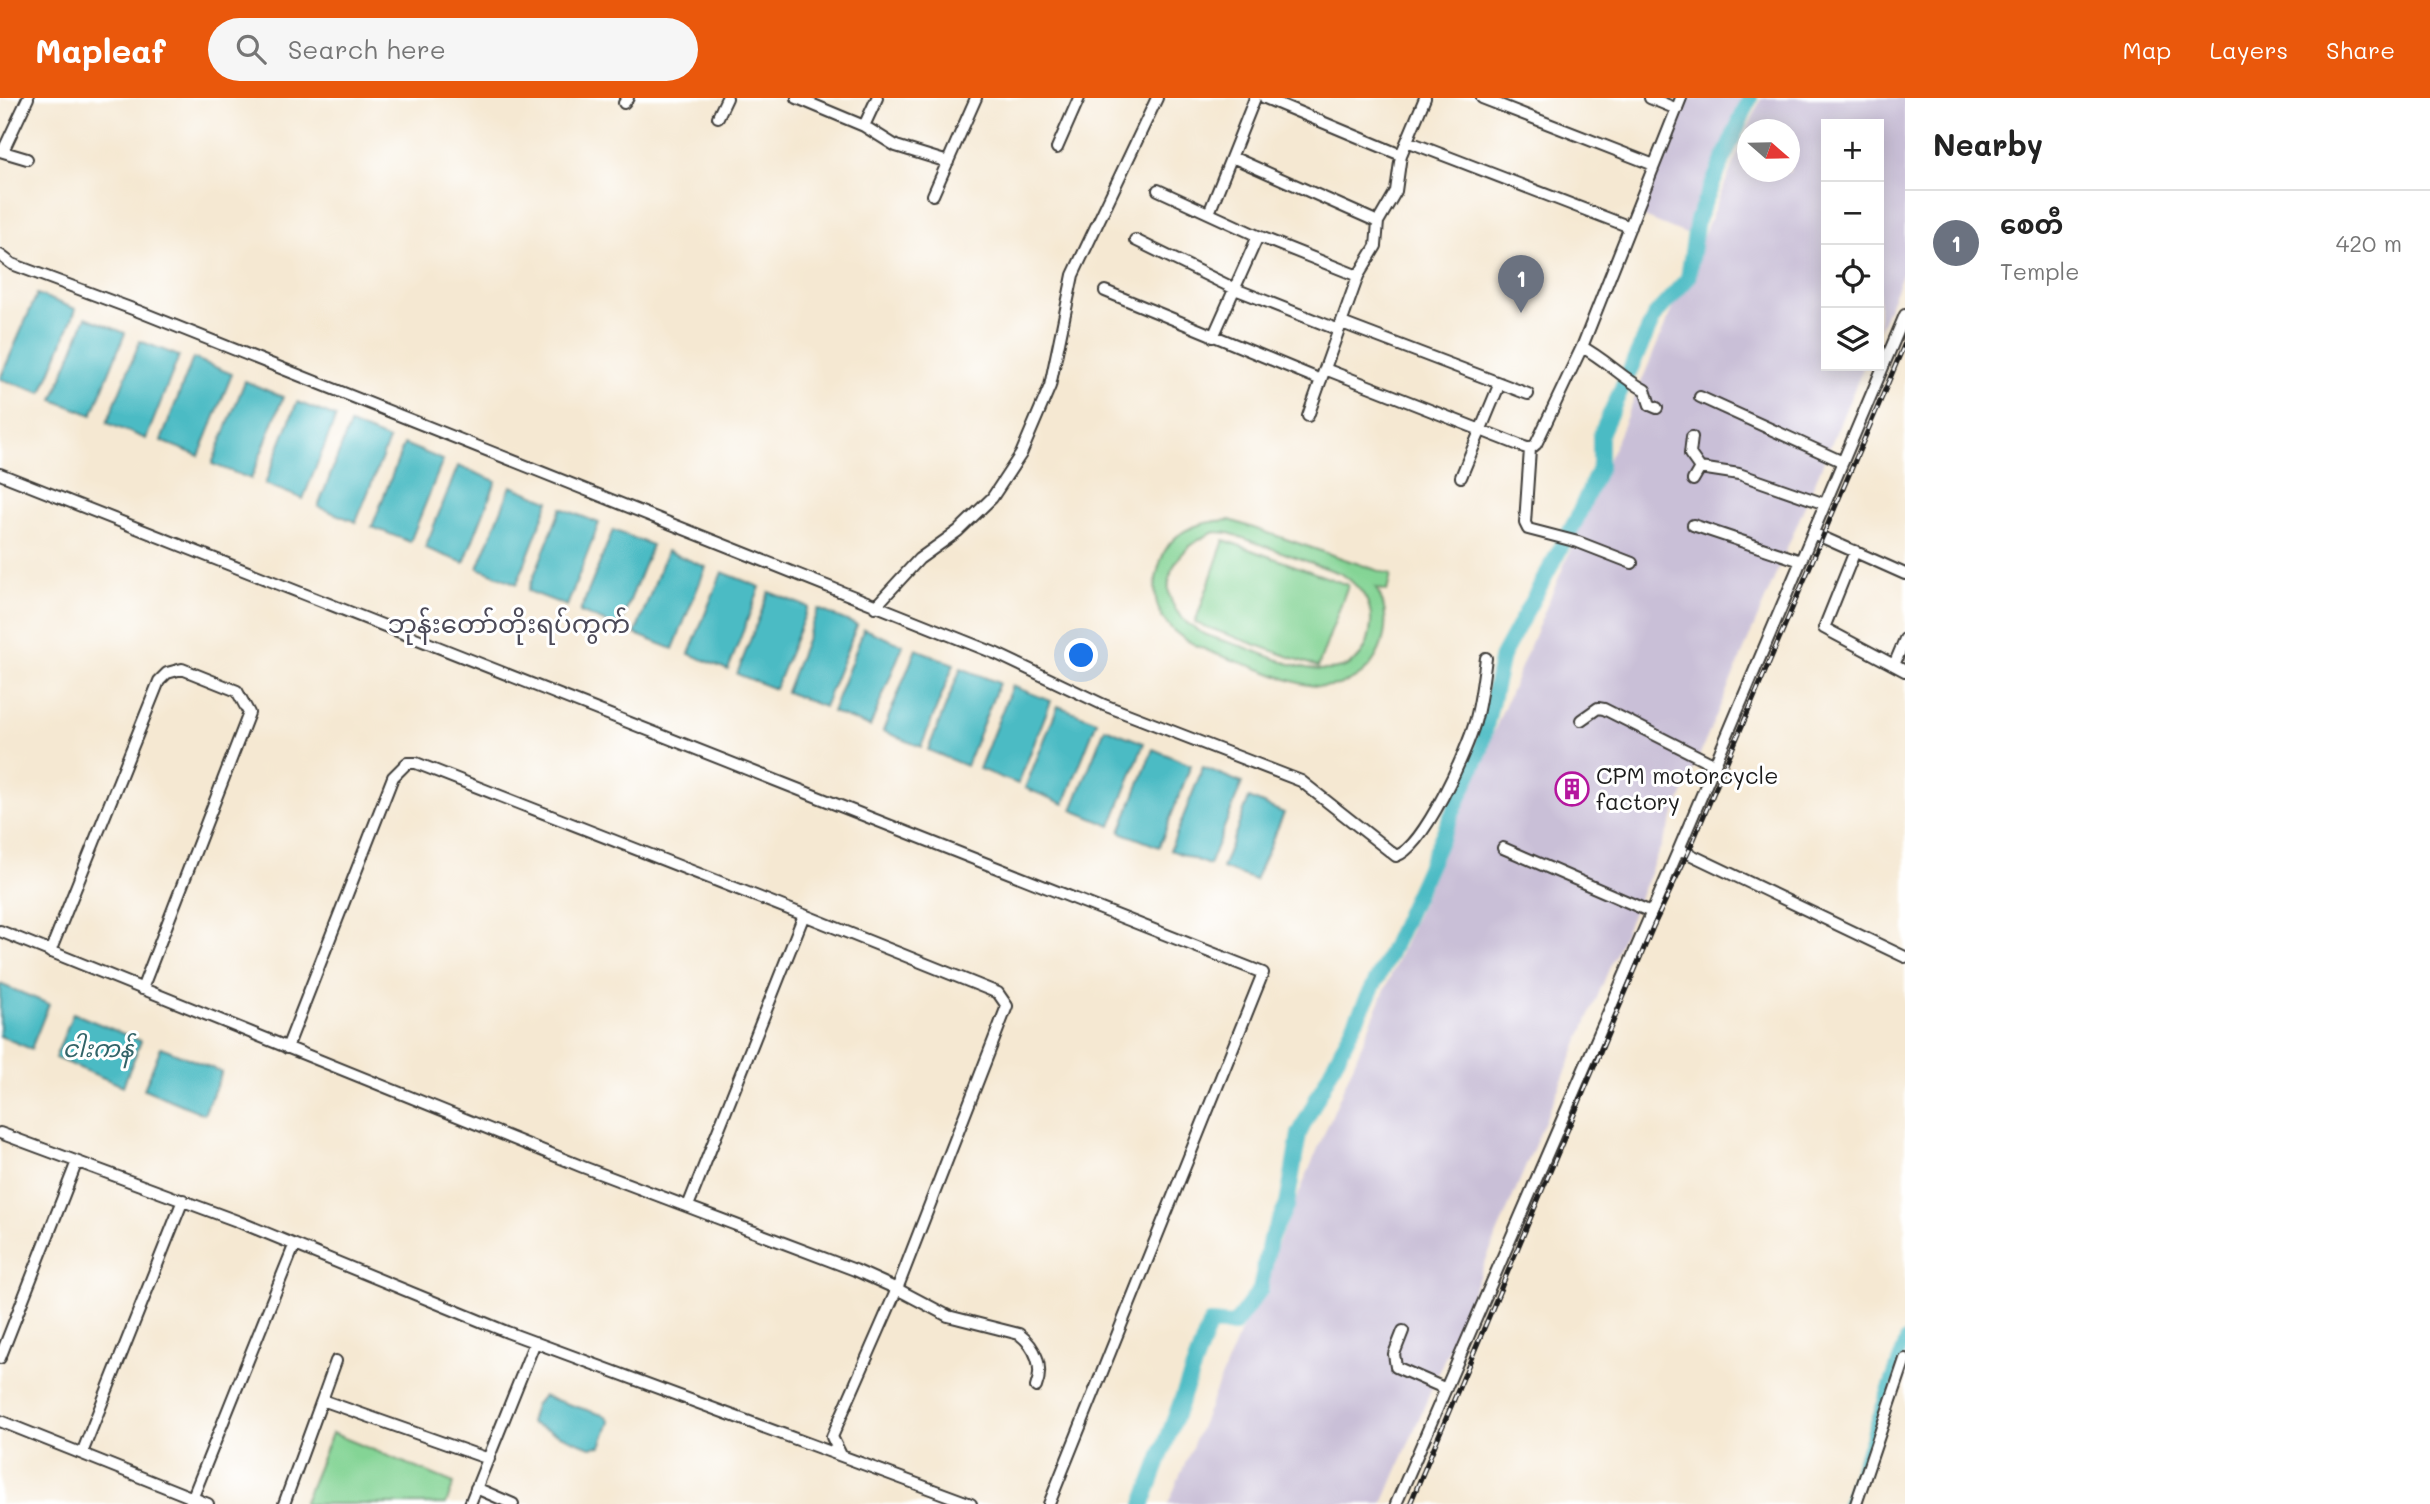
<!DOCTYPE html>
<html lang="en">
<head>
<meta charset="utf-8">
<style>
	body { margin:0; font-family:Mali,"Noto Sans Myanmar",sans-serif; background:#f6f6f6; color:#222 }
	.controls { position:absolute; right:21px; top:21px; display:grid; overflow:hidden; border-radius:0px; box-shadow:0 4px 18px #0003 }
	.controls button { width:63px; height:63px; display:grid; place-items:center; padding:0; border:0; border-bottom:2px solid #e0e0e0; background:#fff; color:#222; font:35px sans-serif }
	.compass { position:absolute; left:1737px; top:21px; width:63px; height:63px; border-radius:50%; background:#fff; box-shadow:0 4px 18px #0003; rotate:110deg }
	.you { position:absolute; left:1082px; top:558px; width:24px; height:24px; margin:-18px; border:5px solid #fff; border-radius:50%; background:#1a73e8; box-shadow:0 0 0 10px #1a73e833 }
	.badge { display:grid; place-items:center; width:46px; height:46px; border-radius:50%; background:#ea580c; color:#fff; font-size:23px; font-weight:700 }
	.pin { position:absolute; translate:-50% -58px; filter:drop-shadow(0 2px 4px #0008) }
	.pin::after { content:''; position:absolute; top:37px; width:24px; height:21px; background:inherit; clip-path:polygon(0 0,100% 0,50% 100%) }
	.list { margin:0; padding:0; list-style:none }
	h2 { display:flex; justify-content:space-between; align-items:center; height:91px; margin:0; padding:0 28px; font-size:30px }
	h2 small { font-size:23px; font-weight:400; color:#767676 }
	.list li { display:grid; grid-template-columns:46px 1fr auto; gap:21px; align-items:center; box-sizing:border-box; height:105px; padding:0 28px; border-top:2px solid #e0e0e0 }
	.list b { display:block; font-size:26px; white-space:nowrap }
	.list p { margin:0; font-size:23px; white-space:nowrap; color:#767676 }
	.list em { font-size:23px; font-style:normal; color:#767676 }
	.icon { flex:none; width:38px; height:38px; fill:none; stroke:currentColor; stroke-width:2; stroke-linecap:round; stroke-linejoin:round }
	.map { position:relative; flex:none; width:1905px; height:1406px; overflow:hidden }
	header { display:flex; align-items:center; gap:42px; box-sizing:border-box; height:98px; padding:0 35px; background:#ea580c; color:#fff }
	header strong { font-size:33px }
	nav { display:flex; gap:38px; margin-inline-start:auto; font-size:24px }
	.search { width:490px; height:63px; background:#f6f6f6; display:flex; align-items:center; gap:18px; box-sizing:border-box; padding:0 24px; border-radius:38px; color:#767676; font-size:26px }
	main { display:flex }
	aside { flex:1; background:#fff }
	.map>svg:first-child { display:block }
	.industrial { fill:#c9bfd7; fill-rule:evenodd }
	.green { fill:#84d495; stroke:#507858; stroke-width:2; fill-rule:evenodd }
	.water { fill:#4cbbc4; stroke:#346c70; stroke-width:2 }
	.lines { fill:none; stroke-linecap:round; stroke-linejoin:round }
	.canal { stroke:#4cbbc4; stroke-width:10 }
	.river { stroke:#4cbbc4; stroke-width:16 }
	.street-casing { stroke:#3d3b37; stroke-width:14 }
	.street { stroke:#fff; stroke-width:10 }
	.rail-casing { stroke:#1c1c1c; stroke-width:5 }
	.rail { stroke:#fff; stroke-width:2.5; stroke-dasharray:8; stroke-linecap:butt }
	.labels { text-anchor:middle; stroke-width:6; stroke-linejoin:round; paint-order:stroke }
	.poi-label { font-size:23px; fill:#1c1c1c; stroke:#fff; text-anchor:start }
	.water-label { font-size:24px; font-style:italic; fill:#326468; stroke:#fff }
	.quarter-label { font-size:26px; fill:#4c4a58; stroke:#fff }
</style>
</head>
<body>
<header>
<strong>Mapleaf</strong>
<div class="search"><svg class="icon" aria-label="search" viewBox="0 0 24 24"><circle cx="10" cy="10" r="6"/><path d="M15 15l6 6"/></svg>Search here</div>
<nav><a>Map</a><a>Layers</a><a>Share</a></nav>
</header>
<main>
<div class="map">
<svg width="1905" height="1406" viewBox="0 0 1905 1406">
	<rect width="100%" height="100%" fill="#fff"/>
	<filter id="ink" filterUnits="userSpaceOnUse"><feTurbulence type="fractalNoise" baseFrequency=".0143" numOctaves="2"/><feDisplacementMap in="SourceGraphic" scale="14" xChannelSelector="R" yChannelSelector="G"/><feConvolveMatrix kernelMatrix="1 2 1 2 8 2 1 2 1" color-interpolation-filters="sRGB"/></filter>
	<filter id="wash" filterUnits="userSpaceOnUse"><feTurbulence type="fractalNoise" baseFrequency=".00686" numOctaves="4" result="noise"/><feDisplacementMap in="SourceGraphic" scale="28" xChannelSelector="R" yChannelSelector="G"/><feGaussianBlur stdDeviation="1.57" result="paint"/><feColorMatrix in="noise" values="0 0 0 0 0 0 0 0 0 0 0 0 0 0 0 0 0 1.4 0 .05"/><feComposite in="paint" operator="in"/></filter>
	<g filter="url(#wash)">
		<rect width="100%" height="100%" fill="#f5e8d2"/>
		<path class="industrial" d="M1684 0H1751L1686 136 1637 116Z
			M1761 0H1905V170L1879 232V26H1826V268H1864L1383 1406H1168ZM1748 32H1790V74H1748Z"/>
		<path class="green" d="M1230 422 1391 477 1387 493 1376 490C1399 527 1378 584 1331 588 1305 591 1279 578 1254 569 1201 551 1135 535 1161 462 1171 432 1201 423 1230 422ZM1215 434 1229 435 1342 476C1363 491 1375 507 1370 534 1358 600 1282 563 1244 549 1226 543 1200 538 1186 524 1149 489 1177 448 1215 434Z
			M1224 442 1348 487 1318 569 1195 525Z
			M332 1335 454 1385 446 1406H303Z"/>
		<path class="water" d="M37 196 76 211 42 295 0 281Z
			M86 219 125 235 92 317 53 302Z
			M140 243 179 258 146 341 107 325Z
			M193 260 232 276 199 358 161 343Z
			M245 283 283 299 251 381 212 366Z
			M297 304 336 319 303 401 265 386Z
			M350 326 389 342 356 424 318 409Z
			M404 346 443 362 410 444 372 429Z
			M458 368 496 383 464 465 425 450Z
			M511 388 549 403 517 486 478 470Z
			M561 410 599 425 567 508 528 493Z
			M613 432 652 447 619 530 580 514Z
			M667 453 706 469 673 551 635 536Z
			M722 474 760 489 728 572 689 556Z
			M769 494 808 509 775 591 737 576Z
			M818 511 857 527 824 609 786 594Z
			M864 531 903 547 870 629 832 614Z
			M916 551 954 566 921 649 883 633Z
			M961 570 999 585 966 668 928 652Z
			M1012 588 1051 603 1018 686 979 671Z
			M1058 608 1097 623 1064 706 1025 690Z
			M1105 630 1144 645 1111 728 1072 712Z
			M1153 651 1191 667 1159 749 1120 734Z
			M1203 669 1242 685 1209 767 1170 752Z
			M1249 700 1284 715 1255 782 1222 770Z
			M0 886 49 906 31 951 0 938Z
			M73 915 141 943 123 988 55 960Z
			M161 949 222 974 204 1016 144 991Z
			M543 1298 606 1318 610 1324 601 1348 590 1349 530 1325 535 1307Z"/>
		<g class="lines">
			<path class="canal" d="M1846 1406 1905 1240"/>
			<path class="river" d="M1143 1406 1210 1225 1234 1227 1260 1192 1270 1141 1287 1107 1299 1036 1388 859 1481 651 1502 558 1576 422 1600 368V338L1655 217 1688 180 1697 122 1750 0"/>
		</g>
	</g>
	<g filter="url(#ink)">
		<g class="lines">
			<defs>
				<path id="street" d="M797 0 864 28 877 0
					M1265 0 1401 57
					M1482 0 1654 67
					M1650 0 1677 11
					M624 5 628 0
					M718 19 727 0
					M864 28 896 48 948 64
					M1407 43 1630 129
					M1057 50 1079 0
					M0 53 27 61
					M3 53 28 0
					M1232 59 1378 124
					M1158 92 1258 138 1358 178
					M933 97 976 0
					M1209 115 1255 0
					M1135 142 1235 191 1339 232
					M0 157 12 166 138 213 997 556 1104 607 1301 683 1396 758C1424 750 1467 652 1475 624 1481 603 1483 581 1486 560
					M1105 193 1321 282
					M1342 225 1528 296
					M1213 239 1258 138
					M1582 249C1605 261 1622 280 1645 292L1650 307 1657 310
					M1325 271 1524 349 1530 351 1536 346 1582 249 1681 0
					M1700 299 1843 364
					M1308 318 1358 178 1376 148 1378 124 1396 93 1401 57 1425 0
					M1692 339 1690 356 1700 370
					M1530 351 1525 425 1528 431 1578 444 1632 465
					M0 376 1263 875 1049 1406
					M1461 379 1500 285
					M1693 382 1700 370 1739 376 1825 406
					M1693 427 1801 463
					M1813 435 1905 476
					M1855 453 1824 530 1905 573
					M875 509 919 461 958 433 992 400 1021 356 1050 288 1073 177 1157 0
					M1894 567 1905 541
					M1581 622 1598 610 1604 611 1715 667
					M1503 750 1651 814
					M1679 751 1905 859
					M0 833 583 1069 855 1172 897 1191 832 1339 841 1357
					M50 854 159 583 167 575 182 571 237 593 249 615 142 891
					M287 950 393 679 407 665H416L804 817
					M0 1035 237 1123 507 1234 971 1406
					M688 1108 804 817 998 895 1007 908 897 1191
					M895 1195 897 1191 948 1218 1019 1236C1036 1249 1044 1269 1036 1289
					M1403 1233 1394 1256 1396 1269 1444 1290
					M0 1260 76 1066
					M336 1263 322 1302 489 1361
					M0 1323 208 1406
					M82 1355 183 1102
					M476 1390 513 1406
					M190 1406 294 1148
					M284 1406 322 1302
					M470 1406 535 1244
					M1396 1406 1679 751 1905 217
					M1856 1406 1905 1261"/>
			</defs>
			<use href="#street" class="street-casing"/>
			<use href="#street" class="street"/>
			<defs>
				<path id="rail" d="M1410 1406 1653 829 1688 755 1905 245"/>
			</defs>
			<use href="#rail" class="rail-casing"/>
			<use href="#rail" class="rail"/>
		</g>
	</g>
	<defs>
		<symbol id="building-ring" viewBox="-11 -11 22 22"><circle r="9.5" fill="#fff" stroke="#b5179e" stroke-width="1.5"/><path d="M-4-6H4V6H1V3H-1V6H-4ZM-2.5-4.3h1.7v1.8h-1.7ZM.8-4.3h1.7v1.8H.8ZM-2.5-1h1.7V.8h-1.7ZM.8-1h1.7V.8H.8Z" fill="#b5179e"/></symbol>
	</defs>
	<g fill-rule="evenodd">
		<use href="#building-ring" x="1553" y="672" width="38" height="38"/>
	</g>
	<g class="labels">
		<g class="poi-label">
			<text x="1596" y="686">CPM motorcycle<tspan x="1596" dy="26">factory</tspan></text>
		</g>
		<g class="water-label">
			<text x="98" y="959">ငါးကန်</text>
		</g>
		<g class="quarter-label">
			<text x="509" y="535">ဘုန်းတော်တိုးရပ်ကွက်</text>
		</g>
	</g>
</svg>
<div class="controls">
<button>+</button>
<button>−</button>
<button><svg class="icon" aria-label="locate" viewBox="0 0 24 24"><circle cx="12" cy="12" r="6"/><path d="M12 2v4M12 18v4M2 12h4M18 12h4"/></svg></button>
<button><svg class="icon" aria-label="layers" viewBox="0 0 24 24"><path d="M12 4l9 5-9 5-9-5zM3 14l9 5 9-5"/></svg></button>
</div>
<svg class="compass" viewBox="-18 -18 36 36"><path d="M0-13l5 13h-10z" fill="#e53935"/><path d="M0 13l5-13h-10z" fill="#767676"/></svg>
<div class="you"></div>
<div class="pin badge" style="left:1521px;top:215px;background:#6b7280">1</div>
</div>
<aside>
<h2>Nearby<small></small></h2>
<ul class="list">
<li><span class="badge" style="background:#6b7280">1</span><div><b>စေတီ</b><p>Temple</p></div><em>420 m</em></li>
</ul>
</aside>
</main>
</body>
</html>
